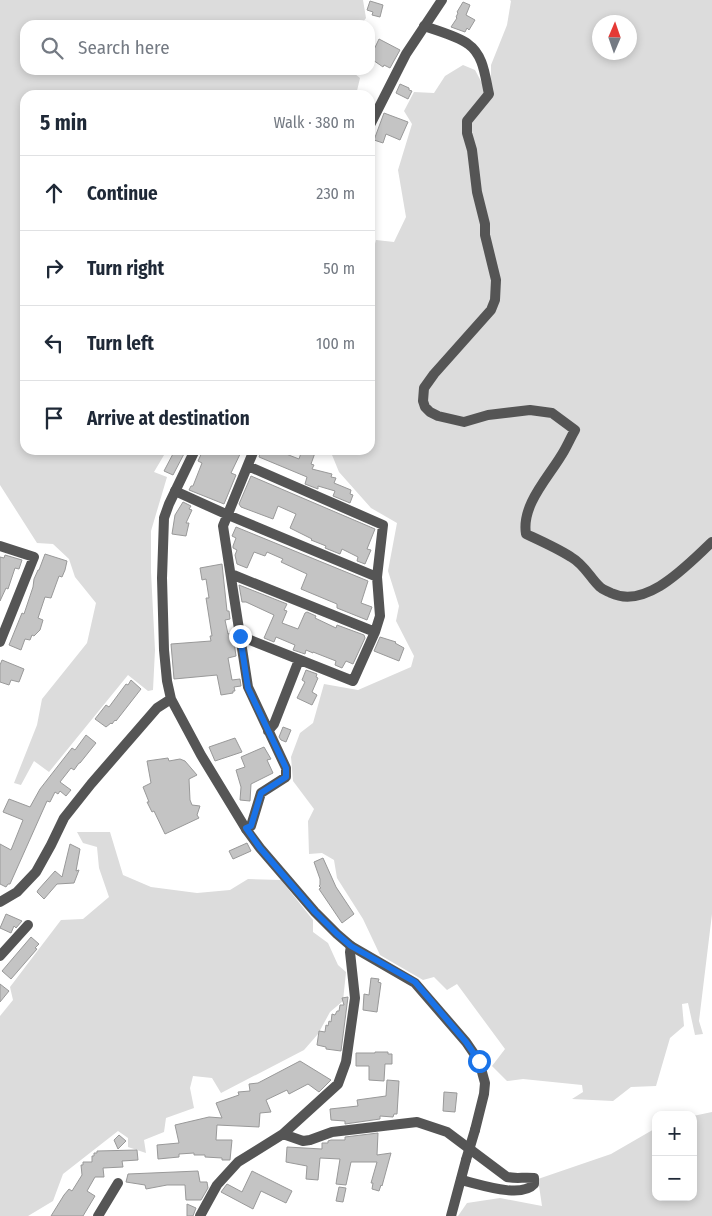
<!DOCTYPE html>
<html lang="en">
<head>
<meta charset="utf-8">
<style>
	body { margin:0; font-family:"Fira Sans Condensed",sans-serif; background:#f6f6f7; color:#1f2937 }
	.controls { position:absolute; right:15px; bottom:15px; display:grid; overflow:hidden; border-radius:10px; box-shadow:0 2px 8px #0003 }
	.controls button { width:45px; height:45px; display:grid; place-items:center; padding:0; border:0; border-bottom:1px solid #e0e1e3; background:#fff; color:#1f2937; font:25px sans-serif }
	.compass { position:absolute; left:592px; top:15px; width:45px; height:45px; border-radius:50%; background:#fff; box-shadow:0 2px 8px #0003; rotate:2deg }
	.stop { position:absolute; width:15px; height:15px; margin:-11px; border:4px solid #1a73e8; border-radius:50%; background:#fff }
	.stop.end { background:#1a73e8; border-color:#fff; box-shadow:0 1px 5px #0008 }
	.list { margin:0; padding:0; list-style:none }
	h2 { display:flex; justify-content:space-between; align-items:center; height:65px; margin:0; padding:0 20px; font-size:21px }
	h2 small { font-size:16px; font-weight:400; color:#747a83 }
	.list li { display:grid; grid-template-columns:32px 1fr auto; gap:15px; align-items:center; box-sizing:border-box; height:75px; padding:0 20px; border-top:1px solid #e0e1e3 }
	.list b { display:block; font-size:19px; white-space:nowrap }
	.list em { font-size:16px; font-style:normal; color:#747a83 }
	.icon { flex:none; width:28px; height:28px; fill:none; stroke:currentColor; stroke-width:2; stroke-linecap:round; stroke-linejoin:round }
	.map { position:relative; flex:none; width:712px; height:1216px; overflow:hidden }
	.search { position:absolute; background:#fff; box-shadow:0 2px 8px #0003; left:20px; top:20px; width:355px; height:55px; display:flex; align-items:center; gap:12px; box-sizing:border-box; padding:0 18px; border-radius:15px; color:#747a83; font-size:19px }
	.panel { position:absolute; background:#fff; box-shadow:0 2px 8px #0003; left:20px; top:90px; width:355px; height:365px; border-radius:15px }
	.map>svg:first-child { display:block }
	.green { fill:#dcdcdc; fill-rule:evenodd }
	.building { fill:#c4c4c4; stroke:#999 }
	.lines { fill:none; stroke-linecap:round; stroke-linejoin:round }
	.minor { stroke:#555; stroke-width:10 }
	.tertiary { stroke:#555; stroke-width:10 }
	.tertiary-bridge { stroke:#555; stroke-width:10 }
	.route { stroke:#1a73e8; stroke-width:6 }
</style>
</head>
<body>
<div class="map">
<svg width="712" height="1216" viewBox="0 0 712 1216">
	<rect width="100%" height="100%" fill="#fff"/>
	<path class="green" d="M0 0H363L366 18 361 25H25V70H350L360 78 356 95H25V450H167L154 472 167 477 151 531V572L155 650 153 690 148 691 128 675 49 772 34 761 21 785 14 783 37 725 42 699 87 643 96 603 75 577 69 559 53 544 37 543 0 485Z
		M510 0H712V914L699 1021 703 1034 695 1035 688 1003 682 1004 684 1026 670 1038 656 1086 631 1087 613 1101 572 1099 583 1092 582 1085 523 1079 507 1081 492 1066 505 1049 457 984 447 990 434 977 423 980 380 955 363 919 337 878 334 860 322 853 309 854 308 821 314 809 293 781 291 757 300 733 313 723 324 684 358 690 411 667 414 656 396 621 399 606 388 571 397 523 371 508 339 472 330 450H370V262L376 240 394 242 406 217 398 170 412 124 404 111 414 92 434 93 445 76 463 65 475 70 482 83 491 80V65L507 25 511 1ZM600 22H630V52H600Z
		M77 832H110L123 875 151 887 197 893 230 890 248 879 281 880 313 920V932L328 943 338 965 346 972 343 1001 330 1012 318 1034 304 1050 221 1093 212 1078 193 1076 190 1088 194 1108 166 1118 164 1132 144 1140 146 1153 128 1147V1138L118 1131 63 1174 53 1201 28 1216H0V1016L13 1000 10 987 61 920 83 919 109 897 99 868 97 847 83 843Z
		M712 1112V1216H458L467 1203 500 1198 542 1206 538 1179 611 1154 656 1128V1197H693V1116Z"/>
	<path class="building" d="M370 1 383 5 380 17 372 15 373 12 367 10Z
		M463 2 470 5 466 15 475 20 469 30 467 28 465 32 451 27 457 18 456 17 458 13 457 12Z
		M379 39 400 50 390 68 384 65 383 67 370 58Z
		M400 84 409 88V90L412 91 408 99 396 93Z
		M384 113 408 122 400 140 386 134 383 143 374 140Z
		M175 450H186L173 475 164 471Z
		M203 450H242L231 473 236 475 224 504 189 490 191 486H193L202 463 198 461Z
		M261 450H282L281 452 299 459 302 450H316L311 464 314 465 312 469 332 474 331 477 336 478 334 483 351 490 350 494 353 495 350 503 333 496 335 491 318 486V489L305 484 307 477 259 457Z
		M251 476 375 529 367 549 371 550 365 564 357 561 358 557 342 549 340 554 325 548 326 546 311 540 312 539 290 528 296 514 278 506 273 519 241 507 239 504Z
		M183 502 191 506 189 509 192 510 186 523H189L186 536 172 534 175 515Z
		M236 527 368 581 361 603 372 607 367 620 337 608V604L301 589 307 574 281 562 283 559 267 552 265 556 254 552 247 568 237 564 235 555 237 550 233 548V546L236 538 232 536Z
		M45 554 67 561 65 570 62 577 59 576 51 598 45 597 38 618 43 620 40 630 34 636 32 635 30 640 25 639 21 650 9 645 22 613 24 614 33 587 34 579 38 570H39Z
		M5 555 22 560 19 569 15 568 8 589 6 588 0 601V557L4 558Z
		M222 564 227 611H229L230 619 225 620 228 634 232 633 233 635 236 656 228 658 232 680 240 679 241 686 234 687 235 691H233V693L221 695 217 675 174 679 171 644 211 641 210 636H212L206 598H209L206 579 202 580 200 568Z
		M239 585 287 604 284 610 287 611 282 623 298 629 305 613 307 612 316 616 315 618 336 628 337 625 364 635 365 638 353 664 346 661 342 668 335 665 336 661 313 652V653L306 650 305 654 293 650 295 645 276 637 274 642 264 638 274 615 246 602H242Z
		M380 637 396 642 395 643 404 648 399 661 374 651Z
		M2 660 24 669 19 682 11 680 9 685 0 682V665Z
		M306 670 317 674 316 677 318 678 312 692 317 695 312 705 297 698 305 682 302 680Z
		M131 680 141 689 116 721 115 720 112 724 111 723 106 727 95 719 106 705 109 707 126 684 128 685Z
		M283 727 291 730 286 742 281 740 279 737Z
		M86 735 96 743 80 763H79L74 770 71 768 60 782 71 790 66 796 60 791 58 794 55 792 50 802 47 801 10 884H8L6 887 0 884V844L11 850 23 820 3 812 9 799 30 807 40 789 72 748 75 750Z
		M235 738 242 752 215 761 209 747Z
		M264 747 271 759 267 760 273 773 251 784 250 801 240 800 241 787 236 770 245 767 241 757Z
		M168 758 169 761 180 759 185 761 197 775 189 779 190 800 192 805 200 806 197 815 199 818 165 834 154 811 152 812 147 802H149L143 787 151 783 147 761Z
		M247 843 251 851 233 859 229 851Z
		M70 844 80 849 76 871 79 870 74 883 57 884 44 899 37 892 38 890 55 871 62 877Z
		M323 858 336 887 354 914 342 923 319 889 321 888 319 886 320 885V879L314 862Z
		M6 914 22 921 16 928 14 926 11 933 0 928Z
		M31 937 39 944 35 948 37 949 11 979 2 971Z
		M371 978 379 979 378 982 381 983 377 1012 363 1010 364 994 369 995Z
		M0 984 9 991 0 1002Z
		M348 997 341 1051 326 1049V1047L317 1045 319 1031 325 1032 326 1025 328 1026 329 1021 331 1022 332 1014 335 1015 337 1011H339L340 1005H344L342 998Z
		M375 1052H388V1054H392V1064H385L384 1081 369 1080V1066H356V1053H375Z
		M300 1061 331 1080 319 1092 308 1084 289 1094 287 1090 266 1100 271 1112 260 1113 259 1127 217 1125 216 1140H232L230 1160H222V1158L205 1157V1155H194V1153L179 1154V1157L158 1159 157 1145 179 1143 175 1125 209 1117 222 1118 216 1103 239 1095 238 1092 250 1091 249 1084 258 1083Z
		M387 1080 399 1081 397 1114H394L393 1117 380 1116V1119L345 1124V1121L331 1120 330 1109 358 1106 357 1100 386 1096Z
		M444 1092 457 1093 455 1112 443 1111Z
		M378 1133 377 1155 391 1153 382 1186 381 1185 379 1191 372 1189 373 1183H371L377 1162H351L346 1185 336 1184 340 1159 320 1158 318 1180 306 1179 307 1166 286 1162 287 1147 322 1149V1143H328V1141L331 1140H345V1137Z
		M119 1135 126 1141 118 1149 114 1140Z
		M137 1150 138 1160 122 1161 123 1167 103 1168 104 1177H95L87 1191 95 1196 83 1216H51L64 1195 69 1189 72 1191 82 1175 81 1165H83V1162H92V1156H94V1153H97V1151Z
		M198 1171 200 1182H207L208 1188 201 1200H186L185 1185H167L146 1189 145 1185 126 1182 128 1174Z
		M252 1171 292 1191 286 1203 261 1191 253 1209 221 1192 227 1184 242 1192Z
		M339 1187 346 1188 343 1202 336 1201Z
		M187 1204 196 1208 193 1216H187Z"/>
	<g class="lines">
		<path class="minor" d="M424 26C436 30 460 37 468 44 484 55 485 77 489 94L467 121V133L472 150 477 192 485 224V235L496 280 495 300 491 310 434 374 424 388 423 401 425 407 430 412 438 416 464 422 488 415 530 410 552 413 575 430C571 437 568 444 564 451 550 476 521 504 526 534 541 541 557 548 571 557 585 565 590 578 600 587 603 590 607 591 611 593 647 610 688 564 712 542
			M175 491 228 515 377 577
			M0 546 34 557 0 642
			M231 574 375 632
			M240 636 353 681 375 632 380 616 377 577 383 525 248 466
			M268 731 274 724 299 660
			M246 829 251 826 261 793 286 777V768L248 687 223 526 254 450
			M0 956 28 925
			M283 1134 303 1141 310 1140 332 1132 417 1122 447 1132 507 1177C516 1179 524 1177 534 1178V1184C521 1199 479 1184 461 1180
			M98 1216 118 1183
			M200 1216 217 1185 238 1162 283 1134 338 1084 346 1062 355 998 350 952 351 946"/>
		<path class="tertiary" d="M370 125 406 54 442 0
			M195 450 169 504 164 518 162 578 164 650 167 681 171 699 201 755 246 829 260 848 315 912 337 934 351 946 415 983 466 1042 479 1061 485 1083 484 1094 475 1130
			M0 902 17 892 36 872 51 845 64 818 91 784 157 708 171 699
			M451 1216 466 1160"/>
		<path class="tertiary-bridge" d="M466 1160 475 1130"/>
	</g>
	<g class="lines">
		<path class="route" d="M240 636 248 688 286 768V777L261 793 251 826 246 828 260 848 315 912 337 934 351 946 415 982 466 1042 479 1061"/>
	</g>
</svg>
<div class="controls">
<button>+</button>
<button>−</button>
</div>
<svg class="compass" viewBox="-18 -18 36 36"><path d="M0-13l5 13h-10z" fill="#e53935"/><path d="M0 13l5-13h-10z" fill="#747a83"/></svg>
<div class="stop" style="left:479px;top:1061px"></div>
<div class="stop end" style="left:240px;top:636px"></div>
<div class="search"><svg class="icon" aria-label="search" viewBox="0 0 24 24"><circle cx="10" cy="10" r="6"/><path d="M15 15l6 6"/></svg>Search here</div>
<section class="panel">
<h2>5 min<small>Walk · 380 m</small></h2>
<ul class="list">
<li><svg class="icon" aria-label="ahead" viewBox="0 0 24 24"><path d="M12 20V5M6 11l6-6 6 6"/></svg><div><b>Continue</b></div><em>230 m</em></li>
<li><svg class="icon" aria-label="right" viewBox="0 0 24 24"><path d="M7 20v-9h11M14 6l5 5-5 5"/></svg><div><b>Turn right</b></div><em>50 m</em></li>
<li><svg class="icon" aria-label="left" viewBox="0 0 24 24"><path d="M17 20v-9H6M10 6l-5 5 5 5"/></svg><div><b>Turn left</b></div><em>100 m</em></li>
<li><svg class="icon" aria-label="arrive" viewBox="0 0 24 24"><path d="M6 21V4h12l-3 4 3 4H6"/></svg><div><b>Arrive at destination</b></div></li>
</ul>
</section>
</div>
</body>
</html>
